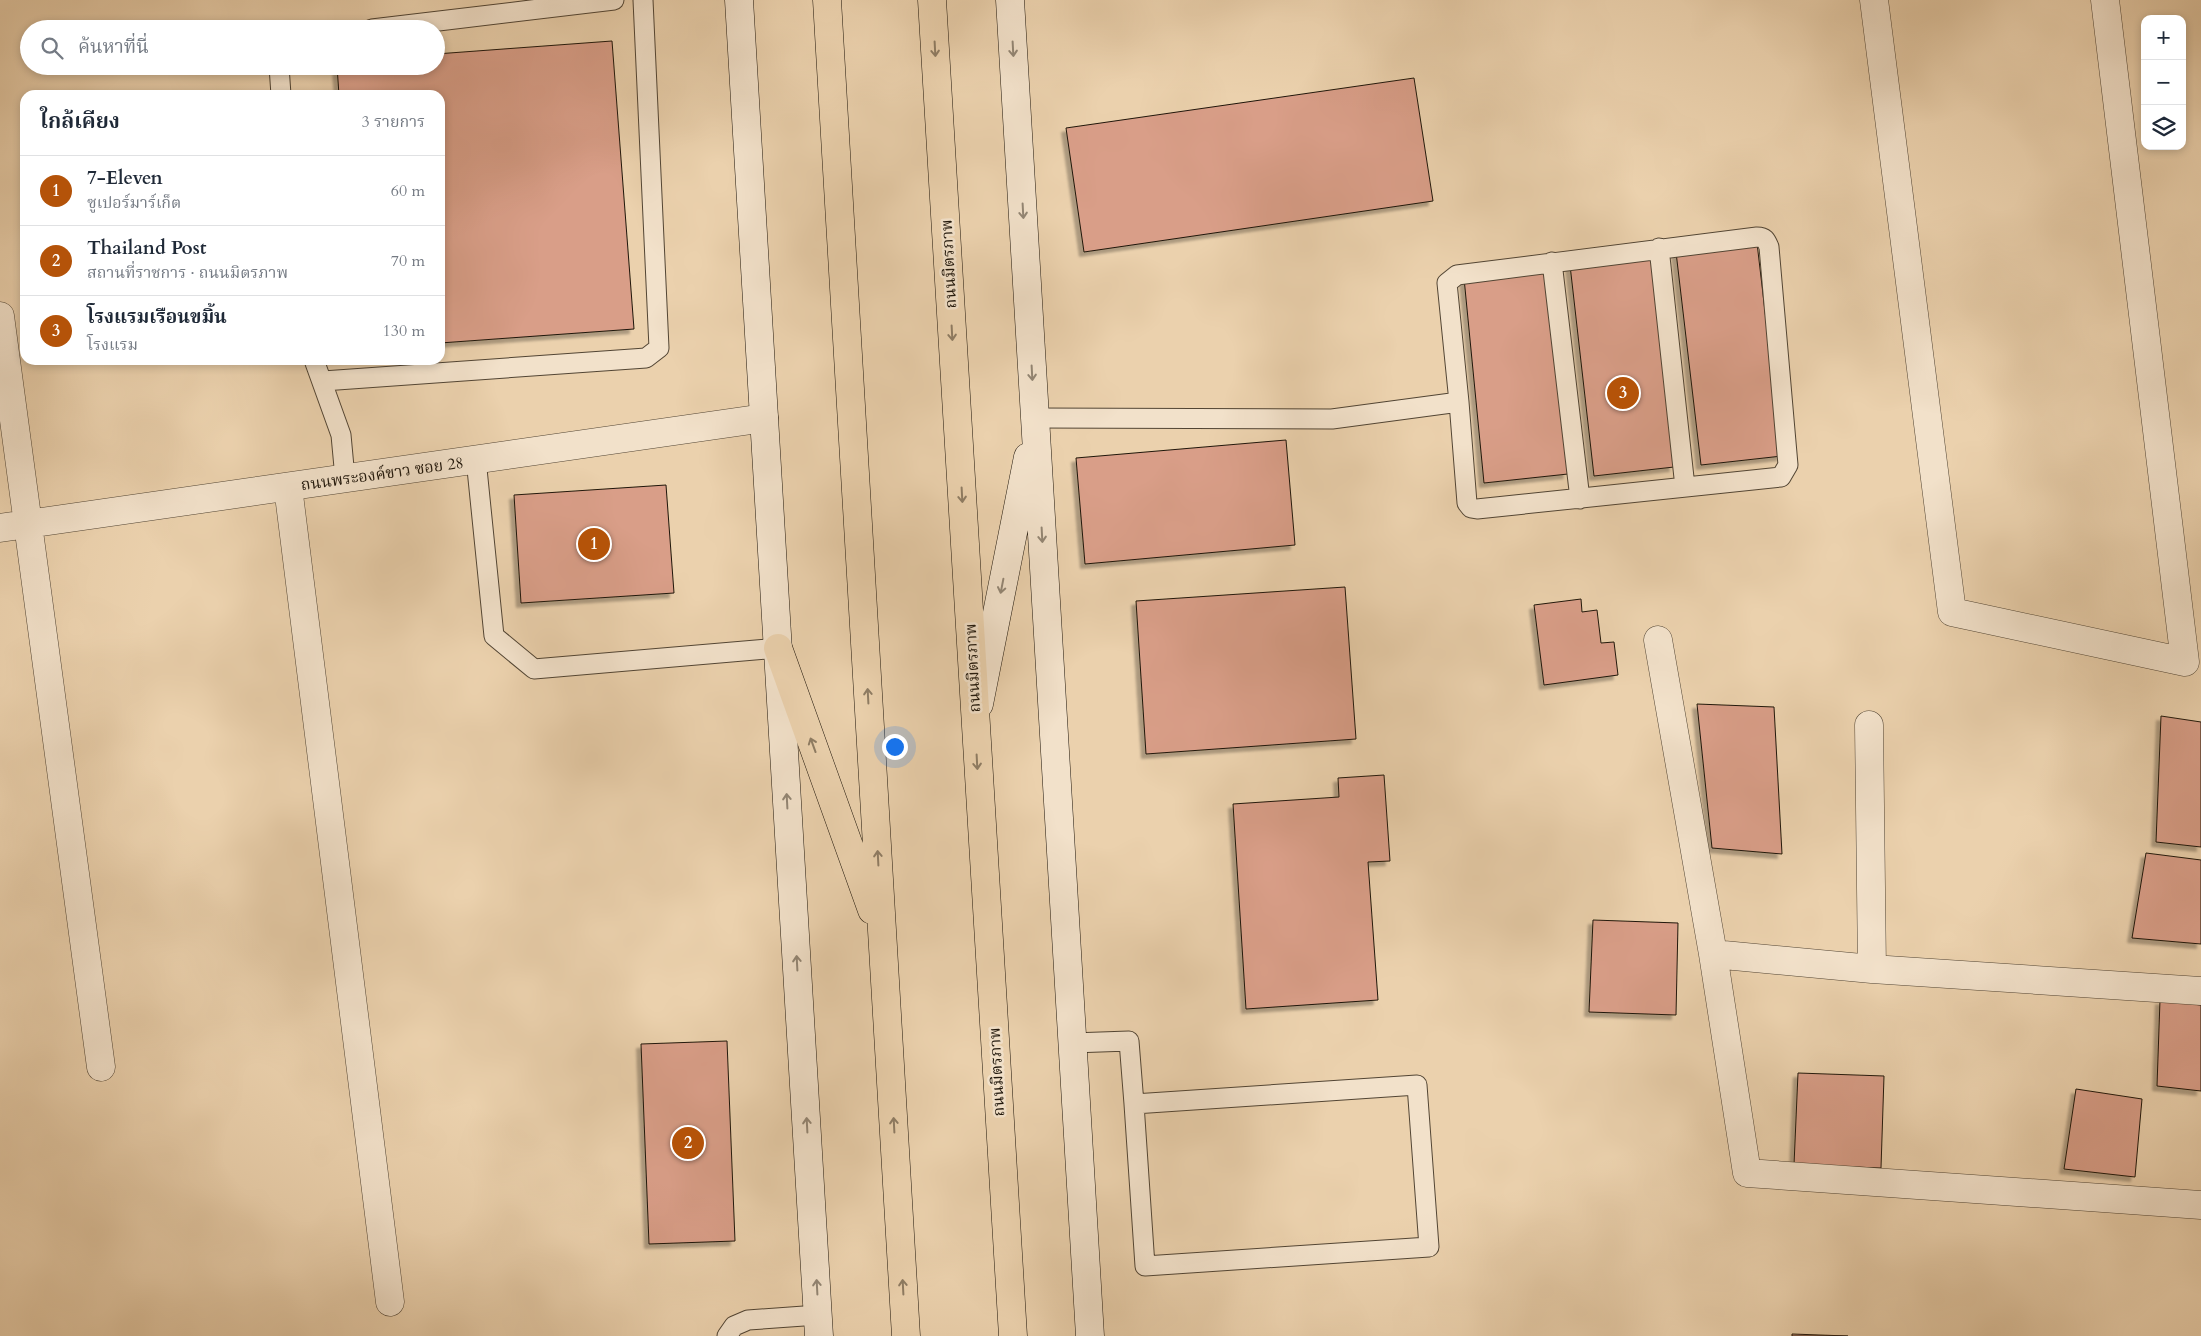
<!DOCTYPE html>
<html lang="th">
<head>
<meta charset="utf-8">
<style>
	body { margin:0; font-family:Cardo,"Noto Serif Thai",serif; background:#f6f6f7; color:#1f2937 }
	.controls { position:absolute; right:15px; top:15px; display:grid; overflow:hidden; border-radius:10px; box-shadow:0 2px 8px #0003 }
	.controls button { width:45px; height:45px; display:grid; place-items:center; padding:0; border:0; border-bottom:1px solid #e0e1e3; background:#fff; color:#1f2937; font:25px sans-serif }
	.you { position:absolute; left:894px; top:746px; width:18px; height:18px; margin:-12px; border:4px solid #fff; border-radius:50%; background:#1a73e8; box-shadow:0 0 0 8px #1a73e833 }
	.badge { display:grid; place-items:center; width:32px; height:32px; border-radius:50%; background:#b45309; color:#fff; font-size:16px; font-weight:700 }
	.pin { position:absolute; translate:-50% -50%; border:2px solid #fff; box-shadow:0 1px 5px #0006 }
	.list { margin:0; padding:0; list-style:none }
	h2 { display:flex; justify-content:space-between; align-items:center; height:65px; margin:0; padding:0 20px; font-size:21px }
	h2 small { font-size:16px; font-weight:400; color:#747a83 }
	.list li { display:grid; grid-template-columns:32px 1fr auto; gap:15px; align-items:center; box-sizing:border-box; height:70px; padding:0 20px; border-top:1px solid #e0e1e3 }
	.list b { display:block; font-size:19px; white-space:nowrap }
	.list p { margin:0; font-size:16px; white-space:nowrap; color:#747a83 }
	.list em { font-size:16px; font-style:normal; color:#747a83 }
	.icon { flex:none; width:28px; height:28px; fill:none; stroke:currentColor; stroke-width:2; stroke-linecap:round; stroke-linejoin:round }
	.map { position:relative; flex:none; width:2201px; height:1336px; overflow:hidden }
	.search { position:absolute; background:#fff; box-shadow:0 2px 8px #0003; left:20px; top:20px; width:425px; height:55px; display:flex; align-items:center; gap:12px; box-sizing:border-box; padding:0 18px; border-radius:28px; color:#747a83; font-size:19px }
	.panel { position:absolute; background:#fff; box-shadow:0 2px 8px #0003; left:20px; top:90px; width:425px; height:275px; border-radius:15px }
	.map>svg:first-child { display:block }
	.building { fill:#d99e88; stroke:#1f160b; filter:url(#shadow) }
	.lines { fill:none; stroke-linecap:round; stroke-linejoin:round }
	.lane-casing { stroke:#524534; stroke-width:21 }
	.street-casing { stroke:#524534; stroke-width:29 }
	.secondary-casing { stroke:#1f160b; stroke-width:29 }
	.primary-casing { stroke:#1f160b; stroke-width:29 }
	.lane { stroke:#f2e1ca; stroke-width:19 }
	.street { stroke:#f2e1ca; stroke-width:28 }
	.secondary { stroke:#f2e1ca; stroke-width:28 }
	.primary { stroke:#ebd1ad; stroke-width:28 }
	.oneway { stroke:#8f7d64 }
	.oneway2 { stroke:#938674 }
	.labels { text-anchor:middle; stroke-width:5; stroke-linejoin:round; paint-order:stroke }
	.street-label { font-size:16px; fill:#1f160b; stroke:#f2e1ca }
</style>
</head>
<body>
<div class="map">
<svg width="2201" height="1336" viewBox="0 0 2201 1336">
	<defs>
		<filter id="shadow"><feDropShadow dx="-4.5" dy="4.5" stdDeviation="1" flood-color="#0004"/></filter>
	</defs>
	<rect width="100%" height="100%" fill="#ebd1ad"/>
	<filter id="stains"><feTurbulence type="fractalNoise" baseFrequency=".004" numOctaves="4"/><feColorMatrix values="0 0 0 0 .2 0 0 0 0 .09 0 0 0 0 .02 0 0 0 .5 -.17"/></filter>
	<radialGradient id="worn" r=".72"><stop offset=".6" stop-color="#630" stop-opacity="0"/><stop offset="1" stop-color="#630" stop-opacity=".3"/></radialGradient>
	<path class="building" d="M612 41 634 329 440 343V95H339L337 66H436V54Z
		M1414 78 1433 201 1084 252 1066 128Z
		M1757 243 1782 456 1701 465 1676 252Z
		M1651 256 1674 467 1594 476 1570 265Z
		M1548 270 1568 474 1484 483 1464 278Z
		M1286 440 1295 545 1085 564 1076 458Z
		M666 485 674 593 521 603 514 495Z
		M1345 587 1356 739 1146 754 1136 601Z
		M1581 599 1582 612 1597 610 1601 643 1614 642 1618 675 1544 685 1534 605Z
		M1697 704 1774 707 1782 854 1712 848Z
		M2161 716 2201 722V847L2156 842Z
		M1384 775 1390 861 1368 862 1378 1000 1246 1009 1233 804 1339 797 1338 778Z
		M2146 853 2201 860V944L2132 938Z
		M1593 920 1678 923 1676 1015 1589 1012Z
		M2160 1000 2201 1005V1091L2157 1086Z
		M727 1041 735 1241 649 1244 641 1044Z
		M1798 1073 1884 1076 1881 1168 1794 1165Z
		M2076 1089 2142 1099 2135 1177 2064 1169Z
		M1792 1334 1848 1336H1792Z"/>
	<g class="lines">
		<defs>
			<path id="lane" d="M372 29 614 0
				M279 66 281 95
				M1757 237C1765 237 1766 240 1769 247L1788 465 1781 477 1477 509 1471 508 1467 503 1459 402 1447 283 1457 275Z
				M1659 248 1685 487
				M1552 262 1580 499
				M314 360 341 435 345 478
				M323 381 646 358 659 348 643 0
				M1035 418 1332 419 1459 402
				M476 459 494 636 534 669 778 648
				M1072 1043 1129 1041 1134 1104 1417 1085 1429 1247 1145 1266 1134 1104
				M727 1336 734 1326 748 1320 818 1315"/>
			<path id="street" d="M1874 0 1952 612 2185 662 2105 0
				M0 316 101 1067
				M288 487 390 1302
				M0 528 764 418
				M1658 640 1713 954 1747 1173 2201 1205
				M1869 725 1872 969
				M1713 954 1872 969 2201 991"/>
			<path id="secondary" d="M739 0 819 1336
				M1010 0 1090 1336
				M979 704 1028 457"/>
			<path id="primary" d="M827 0 906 1336
				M932 0 1013 1336
				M778 648 872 910"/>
		</defs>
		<use href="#lane" class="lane-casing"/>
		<use href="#street" class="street-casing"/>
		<use href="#secondary" class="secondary-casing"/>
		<use href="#primary" class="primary-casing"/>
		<use href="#lane" class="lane"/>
		<use href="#street" class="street"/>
		<use href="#secondary" class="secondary"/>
		<use href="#primary" class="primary"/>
	</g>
	<defs><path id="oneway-shaft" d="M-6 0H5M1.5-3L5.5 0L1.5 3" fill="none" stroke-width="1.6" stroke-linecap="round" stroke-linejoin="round" transform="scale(1.25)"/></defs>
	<g class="oneway">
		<use href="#oneway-shaft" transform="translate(935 49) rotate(87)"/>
		<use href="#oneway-shaft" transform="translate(952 333) rotate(87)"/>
		<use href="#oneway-shaft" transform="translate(962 495) rotate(87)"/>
		<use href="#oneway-shaft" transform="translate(868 696) rotate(-93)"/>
		<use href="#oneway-shaft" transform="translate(813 745) rotate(-110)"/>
		<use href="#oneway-shaft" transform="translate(977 762) rotate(87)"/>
		<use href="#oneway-shaft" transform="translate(878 858) rotate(-93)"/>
		<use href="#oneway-shaft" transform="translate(894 1125) rotate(-93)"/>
		<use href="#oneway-shaft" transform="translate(903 1287) rotate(-93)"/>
	</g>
	<g class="oneway2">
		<use href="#oneway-shaft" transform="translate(1013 49) rotate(87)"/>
		<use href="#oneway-shaft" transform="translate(1023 211) rotate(87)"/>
		<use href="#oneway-shaft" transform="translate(1032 373) rotate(87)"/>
		<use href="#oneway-shaft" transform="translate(1042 535) rotate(87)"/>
		<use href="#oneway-shaft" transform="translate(1002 586) rotate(101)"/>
		<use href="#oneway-shaft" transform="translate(787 801) rotate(-93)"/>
		<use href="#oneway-shaft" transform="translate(797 963) rotate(-93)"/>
		<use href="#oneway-shaft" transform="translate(807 1125) rotate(-93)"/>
		<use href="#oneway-shaft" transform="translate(817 1287) rotate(-93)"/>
	</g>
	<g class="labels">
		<g class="street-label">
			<text transform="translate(948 264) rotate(-93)" y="6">ถนนมิตรภาพ</text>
			<text transform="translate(382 473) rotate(-8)" y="6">ถนนพระองค์ขาว ซอย 28</text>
			<text transform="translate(972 668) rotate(-93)" y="6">ถนนมิตรภาพ</text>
			<text transform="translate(996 1072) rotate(-93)" y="6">ถนนมิตรภาพ</text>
		</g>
	</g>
	<rect width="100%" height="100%" filter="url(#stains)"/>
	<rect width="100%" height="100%" fill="url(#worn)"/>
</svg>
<div class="controls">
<button>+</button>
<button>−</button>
<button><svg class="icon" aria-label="layers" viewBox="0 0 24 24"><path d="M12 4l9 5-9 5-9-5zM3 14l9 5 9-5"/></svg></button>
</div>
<div class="you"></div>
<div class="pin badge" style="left:594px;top:544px">1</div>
<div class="pin badge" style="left:688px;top:1143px">2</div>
<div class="pin badge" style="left:1623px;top:393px">3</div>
<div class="search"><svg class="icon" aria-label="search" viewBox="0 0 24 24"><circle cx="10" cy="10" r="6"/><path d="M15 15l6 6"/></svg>ค้นหาที่นี่</div>
<section class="panel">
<h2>ใกล้เคียง<small>3 รายการ</small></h2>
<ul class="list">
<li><span class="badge">1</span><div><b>7-Eleven</b><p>ซูเปอร์มาร์เก็ต</p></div><em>60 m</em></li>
<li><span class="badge">2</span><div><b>Thailand Post</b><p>สถานที่ราชการ · ถนนมิตรภาพ</p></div><em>70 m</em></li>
<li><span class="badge">3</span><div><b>โรงแรมเรือนขมิ้น</b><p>โรงแรม</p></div><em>130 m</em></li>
</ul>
</section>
</div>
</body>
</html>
